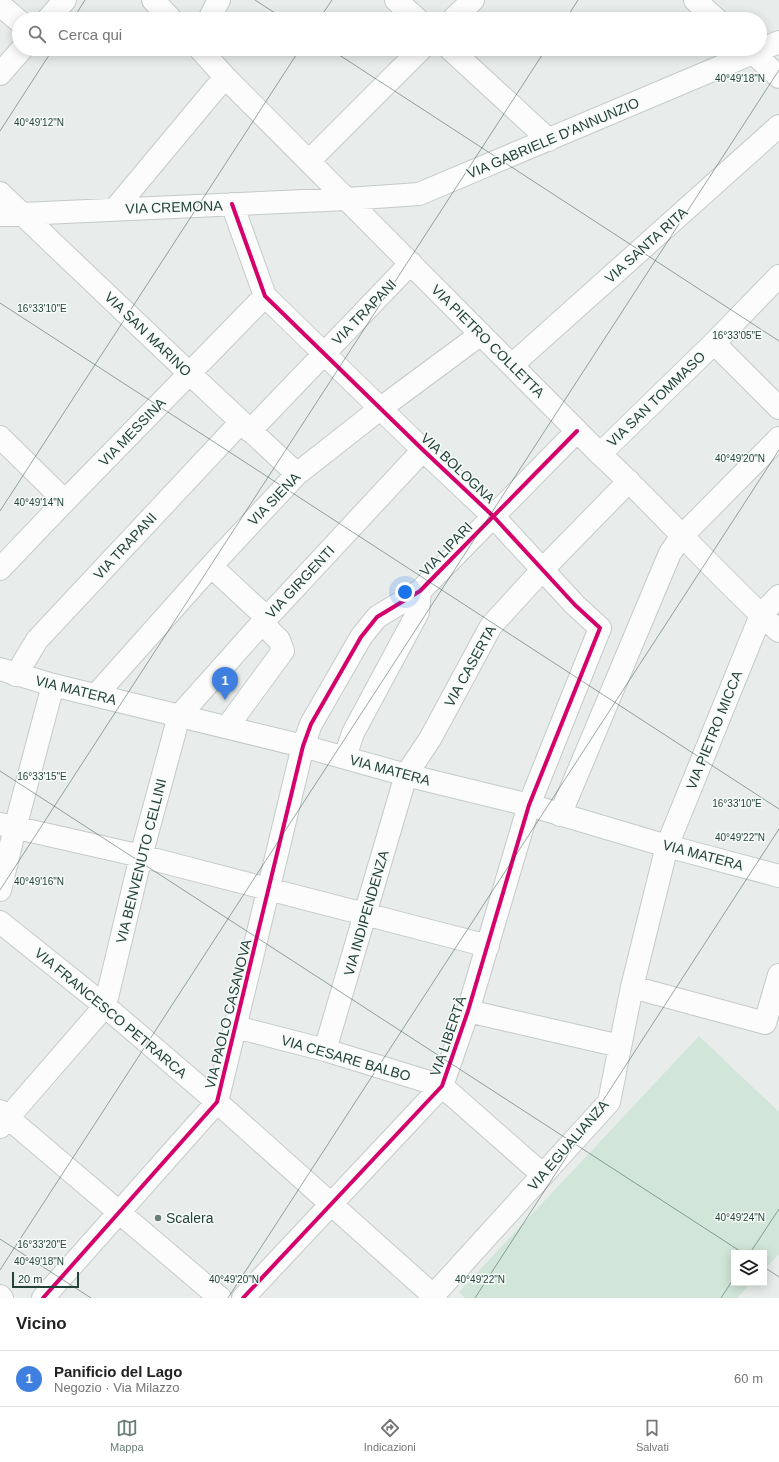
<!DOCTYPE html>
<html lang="it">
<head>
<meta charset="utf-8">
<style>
	body { margin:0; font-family:Helvetica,sans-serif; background:#f6f6f6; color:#222 }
	.controls { position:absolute; right:12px; bottom:12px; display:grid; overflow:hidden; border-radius:0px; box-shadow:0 2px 10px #0003 }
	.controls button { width:36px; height:36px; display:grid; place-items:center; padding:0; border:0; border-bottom:1px solid #e0e0e0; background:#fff; color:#222; font:20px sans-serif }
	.scale { position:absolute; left:12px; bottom:10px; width:67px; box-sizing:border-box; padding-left:4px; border:2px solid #24423a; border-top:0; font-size:11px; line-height:14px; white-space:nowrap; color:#24423a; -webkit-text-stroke:3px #f7fbf9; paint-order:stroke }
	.you { position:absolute; left:405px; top:592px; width:14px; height:14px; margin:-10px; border:3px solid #fff; border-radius:50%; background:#1a73e8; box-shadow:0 0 0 6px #1a73e833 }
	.badge { display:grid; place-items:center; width:26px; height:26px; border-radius:50%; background:#697e78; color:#fff; font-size:13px; font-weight:700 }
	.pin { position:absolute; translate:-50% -33px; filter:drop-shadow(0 1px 2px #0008) }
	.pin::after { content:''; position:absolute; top:21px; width:14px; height:12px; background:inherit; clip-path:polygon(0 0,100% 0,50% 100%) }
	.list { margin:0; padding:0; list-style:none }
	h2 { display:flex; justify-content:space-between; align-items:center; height:52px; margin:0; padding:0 16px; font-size:17px }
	h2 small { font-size:13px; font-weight:400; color:#767676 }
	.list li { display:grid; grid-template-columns:26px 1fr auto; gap:12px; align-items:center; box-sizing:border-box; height:56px; padding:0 16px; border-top:1px solid #e0e0e0 }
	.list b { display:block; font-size:15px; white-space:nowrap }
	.list p { margin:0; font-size:13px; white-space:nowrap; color:#767676 }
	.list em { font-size:13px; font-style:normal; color:#767676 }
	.icon { flex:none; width:22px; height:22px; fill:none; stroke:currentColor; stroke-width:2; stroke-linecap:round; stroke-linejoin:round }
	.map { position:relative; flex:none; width:779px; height:1298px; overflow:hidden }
	.search { position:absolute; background:#fff; box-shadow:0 2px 10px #0003; left:12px; right:12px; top:12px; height:44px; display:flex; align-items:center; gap:10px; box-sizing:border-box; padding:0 14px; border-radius:22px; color:#767676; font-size:15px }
	.sheet { height:108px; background:#fff }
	nav { display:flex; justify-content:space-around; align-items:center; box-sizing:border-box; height:56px; border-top:1px solid #e0e0e0; background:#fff; font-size:11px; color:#767676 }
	nav a { display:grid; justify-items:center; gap:2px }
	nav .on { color:#697e78 }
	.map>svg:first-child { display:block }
	.green { fill:#d1e6d8 }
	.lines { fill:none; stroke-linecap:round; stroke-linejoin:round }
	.street-casing { stroke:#c5cac8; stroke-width:24 }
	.secondary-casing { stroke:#c3cbc8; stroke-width:24 }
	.street { stroke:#fcfcfc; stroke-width:22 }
	.secondary { stroke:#fcfcfc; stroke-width:22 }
	.cycleway-casing { stroke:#f7fbf9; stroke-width:6 }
	.cycleway { stroke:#d6006c; stroke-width:4 }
	.ticks { fill:none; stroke:#24423a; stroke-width:1; stroke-opacity:0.45 }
	.poi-dot { fill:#697e78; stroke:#f7fbf9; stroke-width:1.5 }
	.labels { text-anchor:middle; stroke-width:3; stroke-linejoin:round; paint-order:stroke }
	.street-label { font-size:14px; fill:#24423a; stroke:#f7fbf9 }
	.poi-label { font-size:14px; fill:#24423a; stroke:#f7fbf9; text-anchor:start }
	.ticks-label { font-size:10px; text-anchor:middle; fill:#24423a; stroke:#f7fbf9; stroke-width:3; stroke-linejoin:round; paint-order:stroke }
</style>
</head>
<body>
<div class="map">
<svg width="779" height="1298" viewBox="0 0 779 1298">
	<rect width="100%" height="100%" fill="#e8edeb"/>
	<path class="green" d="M699 1036 779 1112V1254L764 1270V1253H734V1283H751L737 1298H465L459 1292Z"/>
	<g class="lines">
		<defs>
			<path id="street" d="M153 0 171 19
				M396 0 417 19
				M695 0 716 19
				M0 5 19 21
				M48 19 65 0
				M209 19 219 0
				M453 19 473 0
				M200 49 225 77 600 454C662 511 716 575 779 631
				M450 49 549 140
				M749 49 779 77
				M0 74 22 49
				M309 161 421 49
				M0 193 189 373 297 474
				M232 204 265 296 423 450 493 516 575 605 600 628 529 805 468 1011 442 1086 243 1298
				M115 209 225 77
				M0 215 347 199 419 194 779 42
				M714 343 779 408
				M512 365 779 126
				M250 431 411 263
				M0 437 65 501
				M600 454 714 343 779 276
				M211 566 267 618
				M0 569 65 501 265 296
				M16 675 37 640 241 422
				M96 695 211 566 297 474 381 408 481 334
				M227 727 283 651 279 640 262 623
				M345 757 353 733 418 612 420 591
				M560 815 670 553 682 536 779 438
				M0 824 141 856 488 946
				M0 890 15 828 53 685
				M0 922 105 1006 217 1102 436 1298
				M632 987 765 1023 779 975
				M468 1011 620 1046
				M236 1027 325 1050 442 1086 543 1175
				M325 1050 406 775 430 739 491 626 543 569 629 481
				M0 1111 220 1298
				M0 1127 105 1006 141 856 179 716 262 623 423 450
				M0 1296 2 1298
				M43 1298 217 1102 303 746 311 724 361 637 377 617 420 591 577 431
				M431 1298 609 1102 632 987 667 846 761 615 779 596"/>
			<path id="secondary" d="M0 669 53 685 303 746 406 775 529 805 667 846 779 876"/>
		</defs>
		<use href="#street" class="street-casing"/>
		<use href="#secondary" class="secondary-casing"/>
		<use href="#street" class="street"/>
		<use href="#secondary" class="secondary"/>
		<defs>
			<path id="cycleway" d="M232 204 265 296 423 450 493 516 575 605 600 628 529 805 468 1011 442 1086 243 1298
				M43 1298 217 1102 303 746 311 724 361 637 377 617 420 591 577 431"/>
		</defs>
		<use href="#cycleway" class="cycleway-casing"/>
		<use href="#cycleway" class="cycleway"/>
	</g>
	<path class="ticks" d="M255 0 284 19M73 19 85 0M319 19 332 0M566 19 578 0M330 49 779 341M0 131 53 49M0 303 779 809M0 511 300 49M0 771 743 1253M0 890 546 49M0 1239 91 1298M750 1253 779 1209M764 1267 779 1277M0 1270 779 70M228 1298 779 450M475 1298 779 829M721 1298 734 1278"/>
	<circle class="poi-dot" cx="158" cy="1218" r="4"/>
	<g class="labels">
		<g class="street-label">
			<text transform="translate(553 138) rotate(-23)" y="5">VIA GABRIELE D'ANNUNZIO</text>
			<text transform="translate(174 207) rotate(-2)" y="5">VIA CREMONA</text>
			<text transform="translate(646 245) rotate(-42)" y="5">VIA SANTA RITA</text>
			<text transform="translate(364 312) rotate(-46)" y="5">VIA TRAPANI</text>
			<text transform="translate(148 334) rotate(44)" y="5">VIA SAN MARINO</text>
			<text transform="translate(488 341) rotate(45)" y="5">VIA PIETRO COLLETTA</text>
			<text transform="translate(656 399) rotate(-44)" y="5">VIA SAN TOMMASO</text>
			<text transform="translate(132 432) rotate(-46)" y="5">VIA MESSINA</text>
			<text transform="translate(458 468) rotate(43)" y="5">VIA BOLOGNA</text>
			<text transform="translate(274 499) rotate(-46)" y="5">VIA SIENA</text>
			<text transform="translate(125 546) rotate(-47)" y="5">VIA TRAPANI</text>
			<text transform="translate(446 549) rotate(-46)" y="5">VIA LIPARI</text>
			<text transform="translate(300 582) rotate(-47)" y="5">VIA GIRGENTI</text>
			<text transform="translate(470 666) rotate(-61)" y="5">VIA CASERTA</text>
			<text transform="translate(76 690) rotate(14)" y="5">VIA MATERA</text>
			<text transform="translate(714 730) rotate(-68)" y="5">VIA PIETRO MICCA</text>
			<text transform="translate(390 770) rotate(15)" y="5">VIA MATERA</text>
			<text transform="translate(703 855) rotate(15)" y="5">VIA MATERA</text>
			<text transform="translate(141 861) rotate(-76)" y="5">VIA BENVENUTO CELLINI</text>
			<text transform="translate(366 913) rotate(-74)" y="5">VIA INDIPENDENZA</text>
			<text transform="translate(111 1013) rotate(40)" y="5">VIA FRANCESCO PETRARCA</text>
			<text transform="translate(228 1014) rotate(-76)" y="5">VIA PAOLO CASANOVA</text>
			<text transform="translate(448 1036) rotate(-71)" y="5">VIA LIBERTÀ</text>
			<text transform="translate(346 1058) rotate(16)" y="5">VIA CESARE BALBO</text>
			<text transform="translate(568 1145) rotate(-49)" y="5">VIA EGUALIANZA</text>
		</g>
		<g class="poi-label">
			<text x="166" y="1223">Scalera</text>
		</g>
	</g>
	<g class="ticks-label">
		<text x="740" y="82">40°49'18"N</text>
		<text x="39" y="126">40°49'12"N</text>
		<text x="42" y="312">16°33'10"E</text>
		<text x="737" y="339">16°33'05"E</text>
		<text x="740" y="462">40°49'20"N</text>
		<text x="39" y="506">40°49'14"N</text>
		<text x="42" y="780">16°33'15"E</text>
		<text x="737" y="807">16°33'10"E</text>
		<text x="740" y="841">40°49'22"N</text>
		<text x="39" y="885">40°49'16"N</text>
		<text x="740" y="1221">40°49'24"N</text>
		<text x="42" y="1248">16°33'20"E</text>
		<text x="39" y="1265">40°49'18"N</text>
		<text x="234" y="1283">40°49'20"N</text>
		<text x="480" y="1283">40°49'22"N</text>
	</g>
</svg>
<div class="controls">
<button><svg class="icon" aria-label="layers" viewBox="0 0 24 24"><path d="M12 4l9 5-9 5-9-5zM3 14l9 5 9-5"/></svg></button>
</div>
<div class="scale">20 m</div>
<div class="you"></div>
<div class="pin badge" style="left:225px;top:700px;background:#3f7fe0">1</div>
<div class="search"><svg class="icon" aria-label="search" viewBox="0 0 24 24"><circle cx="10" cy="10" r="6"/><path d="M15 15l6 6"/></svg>Cerca qui</div>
</div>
<section class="sheet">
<h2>Vicino<small></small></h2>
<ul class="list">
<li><span class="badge" style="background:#3f7fe0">1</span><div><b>Panificio del Lago</b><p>Negozio · Via Milazzo</p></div><em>60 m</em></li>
</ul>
</section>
<nav>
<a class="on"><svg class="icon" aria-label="map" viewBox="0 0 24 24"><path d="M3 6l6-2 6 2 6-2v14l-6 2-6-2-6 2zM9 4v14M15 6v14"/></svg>Mappa</a>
<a><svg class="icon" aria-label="directions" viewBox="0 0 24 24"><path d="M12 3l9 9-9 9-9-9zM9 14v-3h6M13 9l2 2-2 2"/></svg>Indicazioni</a>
<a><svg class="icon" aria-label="saved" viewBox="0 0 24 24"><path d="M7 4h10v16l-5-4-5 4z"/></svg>Salvati</a>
</nav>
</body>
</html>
